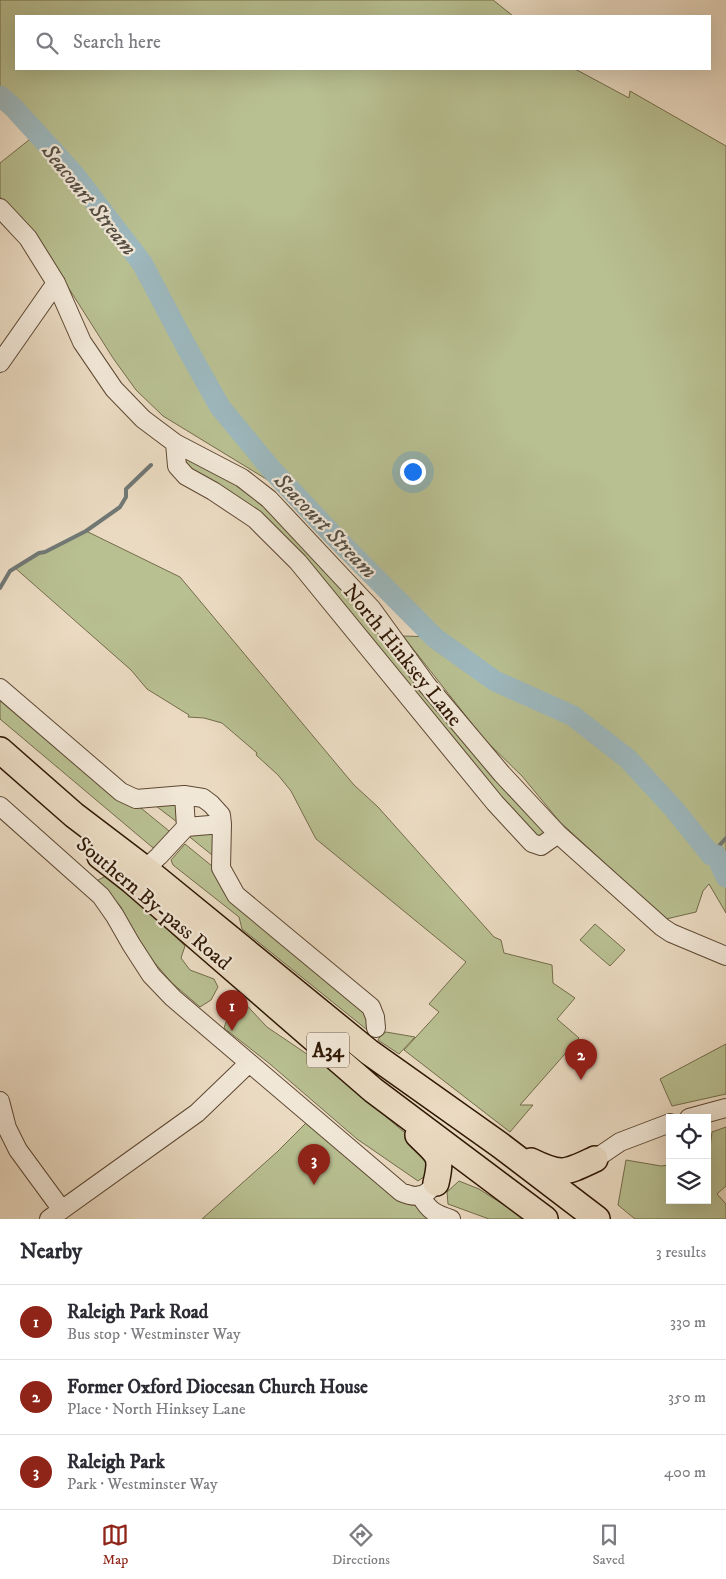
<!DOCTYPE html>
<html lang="en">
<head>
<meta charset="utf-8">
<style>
	body { margin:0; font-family:"IM FELL DW Pica",serif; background:#f2f2f3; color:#2b2b33 }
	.controls { position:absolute; right:15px; bottom:15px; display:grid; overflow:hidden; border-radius:0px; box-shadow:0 5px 20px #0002 }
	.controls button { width:45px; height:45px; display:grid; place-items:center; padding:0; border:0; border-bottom:1px solid #e1e1e2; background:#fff; color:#2b2b33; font:25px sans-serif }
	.you { position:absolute; left:412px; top:471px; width:18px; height:18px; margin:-12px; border:4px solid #fff; border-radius:50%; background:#1a73e8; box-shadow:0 0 0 8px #1a73e833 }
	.badge { display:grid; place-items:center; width:32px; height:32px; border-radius:50%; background:#8f2418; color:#fff; font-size:16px; font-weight:700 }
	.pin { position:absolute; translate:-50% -41px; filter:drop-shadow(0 1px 2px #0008) }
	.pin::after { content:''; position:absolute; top:26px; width:18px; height:15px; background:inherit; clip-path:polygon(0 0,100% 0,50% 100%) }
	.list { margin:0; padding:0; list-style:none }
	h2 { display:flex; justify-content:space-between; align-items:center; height:65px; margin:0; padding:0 20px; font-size:21px }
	h2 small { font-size:16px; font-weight:400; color:#7c7c81 }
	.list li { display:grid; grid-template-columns:32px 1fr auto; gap:15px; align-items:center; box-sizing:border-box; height:75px; padding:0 20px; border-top:1px solid #e1e1e2 }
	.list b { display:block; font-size:19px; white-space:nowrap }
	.list p { margin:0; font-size:16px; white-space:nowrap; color:#7c7c81 }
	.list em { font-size:16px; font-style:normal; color:#7c7c81 }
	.icon { flex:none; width:28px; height:28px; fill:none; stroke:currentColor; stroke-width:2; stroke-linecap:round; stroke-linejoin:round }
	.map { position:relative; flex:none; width:726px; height:1219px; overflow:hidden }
	.search { position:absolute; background:#fff; box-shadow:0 5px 20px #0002; left:15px; right:15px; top:15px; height:55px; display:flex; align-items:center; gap:12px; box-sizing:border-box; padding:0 18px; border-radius:0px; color:#7c7c81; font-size:19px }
	.sheet { height:290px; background:#fff }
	nav { display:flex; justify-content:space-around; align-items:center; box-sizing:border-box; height:70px; border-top:1px solid #e1e1e2; background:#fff; font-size:14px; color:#7c7c81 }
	nav a { display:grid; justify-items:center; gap:2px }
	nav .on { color:#8f2418 }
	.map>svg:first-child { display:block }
	.green { fill:#b8bf91; stroke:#746c4a }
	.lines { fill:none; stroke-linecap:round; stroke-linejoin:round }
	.stream { stroke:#717874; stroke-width:4 }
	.river { stroke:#9db8be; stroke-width:21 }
	.minor-casing { stroke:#5e4833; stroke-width:20 }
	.highway-casing { stroke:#301804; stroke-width:28 }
	.minor { stroke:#f1e7d7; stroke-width:18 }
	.highway { stroke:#eadac1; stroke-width:25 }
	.labels { text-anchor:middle; stroke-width:4.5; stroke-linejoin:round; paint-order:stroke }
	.shield { fill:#f1e7d7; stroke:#6a5643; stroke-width:1 }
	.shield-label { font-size:20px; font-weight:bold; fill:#301804 }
	.street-label { font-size:21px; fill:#301804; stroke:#f1e7d7 }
	.water-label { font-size:22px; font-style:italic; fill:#565045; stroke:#f1e7d7 }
</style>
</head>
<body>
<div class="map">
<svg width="726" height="1219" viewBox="0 0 726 1219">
	<rect width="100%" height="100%" fill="#eadac1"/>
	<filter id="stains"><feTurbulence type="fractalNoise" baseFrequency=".004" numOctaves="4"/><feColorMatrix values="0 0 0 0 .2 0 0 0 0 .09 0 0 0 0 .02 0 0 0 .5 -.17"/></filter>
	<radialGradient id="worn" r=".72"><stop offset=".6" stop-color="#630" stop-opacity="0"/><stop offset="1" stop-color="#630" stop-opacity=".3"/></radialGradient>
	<path class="green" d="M0 0H493L513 16H16V69H575L629 98 630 91 726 146V913L709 884 703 891 696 912 666 919 560 822 522 776 484 739 403 636 434 637 272 470 220 407 187 348 142 263 73 173 13 107 18 103 0 89Z
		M34 136 72 181 150 288 158 301 183 355 216 417 233 430 276 485 163 416 136 390 113 358 61 276 29 231 0 197V163Z
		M175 443 269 499 558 834 541 846 298 562 186 476Z
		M86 531 180 577 354 785 378 807 494 937 501 940 504 953 552 965 553 983 575 998 557 1019 579 1038 520 1105H533L510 1132 404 1050 439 1012 429 1004 466 962 316 839 291 791 278 775 256 755 257 753 222 723 204 718 188 717 189 715 147 689 131 670 14 567 39 553 45 552Z
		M0 693 174 835 159 849 152 847 0 719Z
		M180 800 181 825 152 803Z
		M217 830V859L186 834Z
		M185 844 218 871 367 1007 371 1033 242 929 239 917 173 865 171 860Z
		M110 874 185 946 181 958 190 970 214 979 218 987 211 1000 200 1007 172 983 154 962 137 939 121 907 98 880Z
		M595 924 625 950 610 966 580 940Z
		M236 994 267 1027 332 1071 430 1154 425 1176 418 1181 357 1139 270 1064 224 1028Z
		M386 1032 415 1037 399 1054 378 1040 381 1035Z
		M726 1044V1094L672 1106 660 1079Z
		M306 1123 433 1219H202L277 1152Z
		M726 1127V1186L717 1194 726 1204V1219H635L618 1205 626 1160 661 1166 670 1165V1200H707V1151L710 1148 712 1132Z
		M459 1181 479 1189 526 1219H489L448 1204 447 1192Z"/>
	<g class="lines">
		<path class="stream" d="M0 588 10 571 39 553 45 552 86 531 120 507 126 497V489L151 465
			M711 855 726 838"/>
		<path class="river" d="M0 96 13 107 73 173 142 263 187 348 220 407 272 470 331 533 435 638 495 681 573 716 628 759 674 809 711 855H716L726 877"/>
		<defs>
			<path id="minor" d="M0 208 28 238 56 283 82 342 114 389 143 419 175 443 242 478 269 499 372 609 427 685 502 774 558 834 662 927 671 933 726 956
				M0 363 56 283
				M175 443 177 466 186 476 213 491 255 519 298 562 495 803 532 843 541 846 558 834
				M0 688 121 792 136 799 184 795 203 798 211 804 221 815 222 824 221 868 236 895 371 1007 375 1017 376 1028
				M184 795 186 827 222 824
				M0 806 101 896 115 916 131 944 151 975 173 998 401 1192C417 1199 425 1197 436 1183
				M145 869 159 856 186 827
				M0 1101 7 1128 18 1150 62 1210
				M689 1118 726 1108
				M595 1159 620 1142 670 1123
				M420 1195C429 1211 435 1214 451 1219
				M49 1219 197 1113 249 1063"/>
			<path id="highway" d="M0 750 74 815 145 869 369 1052 500 1145 597 1219
				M100 856 132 881 373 1090 545 1219
				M418 1135C438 1155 443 1154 436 1183
				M531 1161C562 1176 565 1173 595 1159"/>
		</defs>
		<use href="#minor" class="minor-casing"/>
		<use href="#highway" class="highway-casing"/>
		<use href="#minor" class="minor"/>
		<use href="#highway" class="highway"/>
	</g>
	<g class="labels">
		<rect class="shield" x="307" y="1032.5" width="42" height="35" rx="4"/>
		<g class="shield-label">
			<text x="328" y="1057">A34</text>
		</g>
		<g class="street-label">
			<text transform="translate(403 655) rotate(51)" y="7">North Hinksey Lane</text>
			<text transform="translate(154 903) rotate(40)" y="7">Southern By-pass Road</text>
		</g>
		<g class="water-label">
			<text transform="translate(90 199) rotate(51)" y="8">Seacourt Stream</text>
			<text transform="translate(326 525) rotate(46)" y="8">Seacourt Stream</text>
		</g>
	</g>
	<rect width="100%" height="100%" filter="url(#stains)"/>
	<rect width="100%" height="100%" fill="url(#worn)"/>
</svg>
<div class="controls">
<button><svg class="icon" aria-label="locate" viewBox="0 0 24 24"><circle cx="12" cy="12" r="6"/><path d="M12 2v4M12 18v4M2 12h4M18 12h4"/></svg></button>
<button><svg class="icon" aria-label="layers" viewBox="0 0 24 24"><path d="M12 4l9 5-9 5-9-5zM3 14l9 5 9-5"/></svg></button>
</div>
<div class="you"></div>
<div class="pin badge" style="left:232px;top:1031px">1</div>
<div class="pin badge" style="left:581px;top:1080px">2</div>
<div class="pin badge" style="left:314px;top:1185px">3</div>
<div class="search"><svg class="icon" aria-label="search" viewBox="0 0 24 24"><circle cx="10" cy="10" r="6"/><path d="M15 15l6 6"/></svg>Search here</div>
</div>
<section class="sheet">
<h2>Nearby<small>3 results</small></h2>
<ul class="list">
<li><span class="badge">1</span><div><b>Raleigh Park Road</b><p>Bus stop · Westminster Way</p></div><em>330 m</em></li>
<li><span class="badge">2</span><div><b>Former Oxford Diocesan Church House</b><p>Place · North Hinksey Lane</p></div><em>350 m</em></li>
<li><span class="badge">3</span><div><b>Raleigh Park</b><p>Park · Westminster Way</p></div><em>400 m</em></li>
</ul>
</section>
<nav>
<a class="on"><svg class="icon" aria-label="map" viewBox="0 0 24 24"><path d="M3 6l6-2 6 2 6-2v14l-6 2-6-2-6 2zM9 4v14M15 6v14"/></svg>Map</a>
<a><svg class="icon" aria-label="directions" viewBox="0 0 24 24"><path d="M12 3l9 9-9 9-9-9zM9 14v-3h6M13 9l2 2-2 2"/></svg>Directions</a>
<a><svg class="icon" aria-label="saved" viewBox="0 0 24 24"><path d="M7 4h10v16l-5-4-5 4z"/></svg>Saved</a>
</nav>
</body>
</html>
